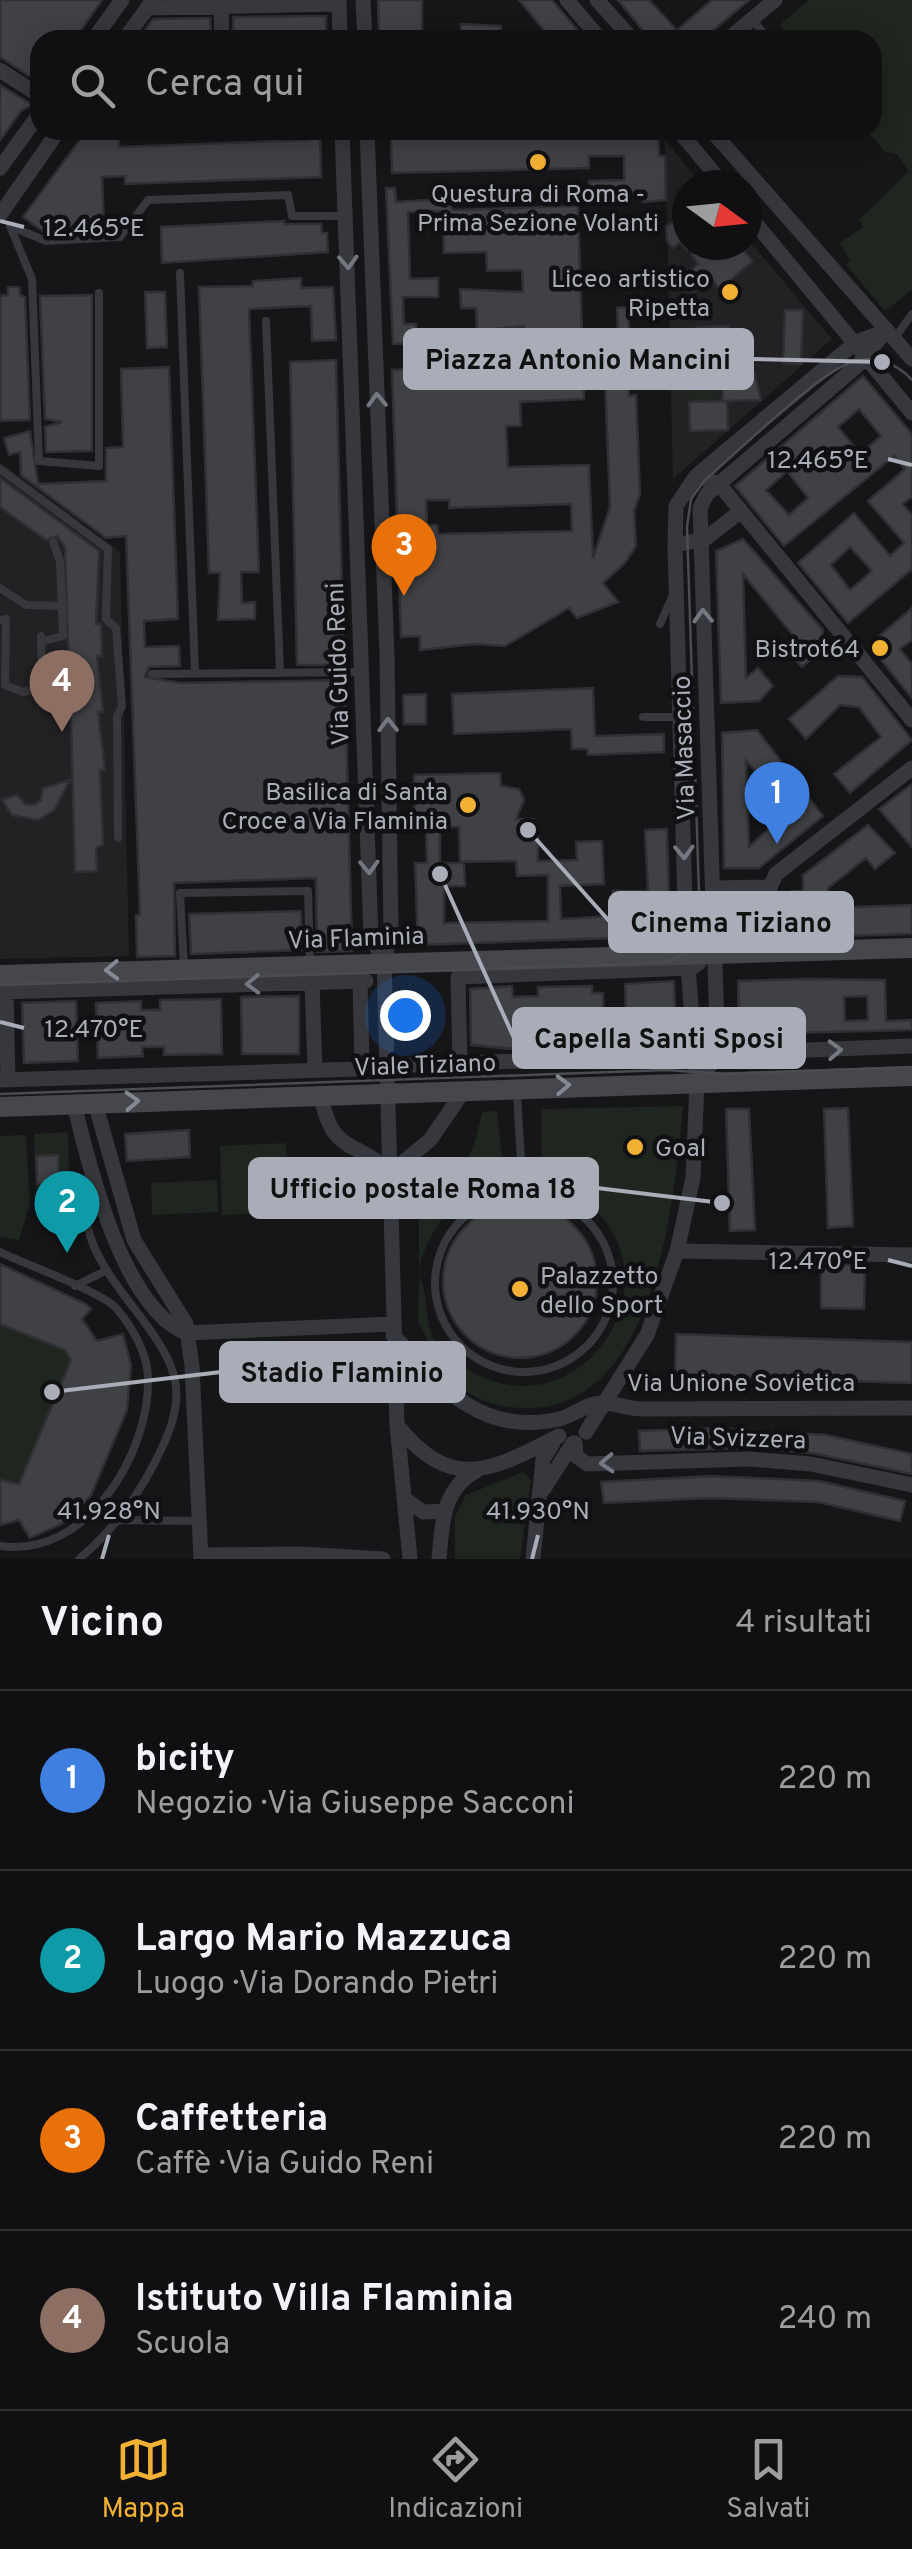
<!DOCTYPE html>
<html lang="it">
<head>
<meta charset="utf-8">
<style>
	body { margin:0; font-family:Overpass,sans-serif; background:#19191b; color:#f1f3f6 }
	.compass { position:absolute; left:672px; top:170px; width:90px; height:90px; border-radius:50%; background:#101012; box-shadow:0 5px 25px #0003; rotate:105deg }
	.you { position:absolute; left:405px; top:1015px; width:35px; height:35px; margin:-25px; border:8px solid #fff; border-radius:50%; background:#1a73e8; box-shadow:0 0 0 15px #1a73e833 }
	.badge { display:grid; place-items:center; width:65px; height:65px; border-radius:50%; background:#f2b134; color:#fff; font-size:32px; font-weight:700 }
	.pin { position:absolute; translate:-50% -82px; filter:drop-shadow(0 2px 5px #0008) }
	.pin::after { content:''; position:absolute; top:52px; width:35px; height:30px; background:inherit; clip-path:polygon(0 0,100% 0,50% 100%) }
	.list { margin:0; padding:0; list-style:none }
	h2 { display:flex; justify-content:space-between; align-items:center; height:130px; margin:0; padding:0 40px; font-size:42px }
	h2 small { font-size:32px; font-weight:400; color:#9c9d9f }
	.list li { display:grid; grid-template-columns:65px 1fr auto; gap:30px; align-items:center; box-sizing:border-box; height:180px; padding:0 40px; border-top:2px solid #303032 }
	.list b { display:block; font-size:38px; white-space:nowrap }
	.list p { margin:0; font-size:32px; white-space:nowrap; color:#9c9d9f }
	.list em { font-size:32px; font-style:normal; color:#9c9d9f }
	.icon { flex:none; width:55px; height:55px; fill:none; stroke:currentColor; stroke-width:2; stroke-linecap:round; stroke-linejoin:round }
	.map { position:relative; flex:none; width:912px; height:1559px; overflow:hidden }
	.search { position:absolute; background:#101012; box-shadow:0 5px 25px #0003; left:30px; right:30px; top:30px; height:110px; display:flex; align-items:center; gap:25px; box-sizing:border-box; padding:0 35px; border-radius:30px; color:#9c9d9f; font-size:38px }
	.sheet { height:850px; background:#101012 }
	nav { display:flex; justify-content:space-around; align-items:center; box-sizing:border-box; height:140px; border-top:2px solid #303032; background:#101012; font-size:28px; color:#9c9d9f }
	nav a { display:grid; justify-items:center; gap:5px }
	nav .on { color:#f2b134 }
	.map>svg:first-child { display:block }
	.built { fill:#222225 }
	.green { fill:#1e261f }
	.building { fill:#404145; stroke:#303034; stroke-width:2.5; fill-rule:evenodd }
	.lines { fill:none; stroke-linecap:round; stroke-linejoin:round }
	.lane { stroke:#37383d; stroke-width:8 }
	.street { stroke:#37383d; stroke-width:15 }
	.secondary { stroke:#45474d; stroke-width:20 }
	.tram { stroke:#4a4c52; stroke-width:2.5 }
	.oneway { stroke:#757881 }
	.oneway2 { stroke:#858993 }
	.ticks { fill:none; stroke:#a8adb8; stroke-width:4 }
	.poi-dot { fill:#f2b134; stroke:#111113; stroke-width:4 }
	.labels { text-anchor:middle; stroke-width:9; stroke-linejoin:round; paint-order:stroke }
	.poi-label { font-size:25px; fill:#a8adb8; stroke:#111113; text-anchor:end }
	.street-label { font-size:25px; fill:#a8adb8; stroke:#111113 }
	.ticks-label { font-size:25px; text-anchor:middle; fill:#a8adb8; stroke:#111113; stroke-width:9; stroke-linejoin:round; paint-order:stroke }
	.leader { fill:none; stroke:#a8adb8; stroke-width:4 }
	.callout-dot { fill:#a8adb8; stroke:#111113; stroke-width:4 }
	.callout { fill:#a8adb8; stroke:#a8adb8; stroke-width:4 }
	.callout-label { font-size:28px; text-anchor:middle; font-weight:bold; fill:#111 }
</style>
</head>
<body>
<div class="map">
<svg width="912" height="1559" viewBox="0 0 912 1559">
	<rect width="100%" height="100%" fill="#161618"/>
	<path class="built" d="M665 140 702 185H687V245H747V238L832 339 673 479Z
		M0 462 120 552 129 956 0 959Z"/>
	<path class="green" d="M809 0H912V290L885 311 846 265 850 261 840 243 863 227 859 220 909 171 897 154 885 152 867 130H872V40H793L780 25Z
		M716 353 717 402H689L688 354Z
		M683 1106C675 1197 656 1407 530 1408 492 1409 461 1395 437 1365L441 1362 418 1323 419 1276C429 1296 424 1324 436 1343 446 1359 468 1371 485 1378 600 1427 703 1239 542 1177L541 1109Z
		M497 1111 504 1177C458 1196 431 1220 419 1269V1186C469 1169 471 1161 482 1112Z
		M68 1132 70 1204 37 1203 34 1134Z
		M26 1135 30 1203 19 1240 0 1237V1136Z
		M286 1143 289 1212 222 1215 220 1146Z
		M217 1180 218 1212 152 1215 151 1183Z
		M0 1264 86 1304 91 1309 82 1320 100 1350 0 1525Z
		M523 1472 531 1480 520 1559H455V1516L466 1495Z"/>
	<path class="building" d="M0 0H102L74 40H40V83L0 57Z
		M378 0H422V40H379Z
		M519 0H552L586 40H552Z
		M618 0H649L677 30 712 0H749L702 40H651Z
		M326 16V40H233V17Z
		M210 18 211 40H138L153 19Z
		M461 24 501 26V40H461Z
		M0 85 33 105 21 111 0 140Z
		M308 130H320L321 177 125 184V176L102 177 104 225 53 227V231L44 232 23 217 82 137 119 136V147L309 140Z
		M588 130H658L659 156H665L666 200 643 202V193L590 194 589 181 624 180V156H589V168L392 173 391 137Z
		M386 188H395L396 202 443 199V193L453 210 578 206 584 399 520 402 521 426H506L508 467 589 465 593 558 610 507 605 378 628 377 629 396 636 395 640 494 634 511 636 546 625 563 603 583 618 602 577 618 569 608 505 646 475 644 420 650V636L401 637 392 370 564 364 563 339H524V326L477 331 476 308H461L460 289 523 292 522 270 487 271 486 252 444 253 443 211 408 212 410 279 438 278V297H403L404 324H416V343L393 344ZM426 500H449V508L571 504 572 531 438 534 437 525H427Z
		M687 209V250L680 242 673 248 667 241 666 227Z
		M284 221V224H321L322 233H327L328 252 162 263 161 227Z
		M703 245H739L753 261 720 289 710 277 692 293 680 279 698 264 691 255Z
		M301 278V288L333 287 336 340 312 341 311 306 249 309 259 572H241L242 603 255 602V619L218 620 220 573H209L199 287 253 286V281Z
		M8 287H19L20 295 25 297 30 420 0 421V296L8 295Z
		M145 292H165L167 347 147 348Z
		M92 295V451L46 452 45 427 62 422 45 419 40 296Z
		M628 307 630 354H619L617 308Z
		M785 310H803L801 364 783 363Z
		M729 326 730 344 720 353 698 354 697 327Z
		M336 360 344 665H297L290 362Z
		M169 367 178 619 144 621 145 647 179 646 180 666 149 667 145 677 180 683 345 680 352 951 317 952 316 878 174 883 175 956 137 957 136 915H140L126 536 106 538 21 475 20 452 9 455 4 438 30 431 38 484 106 481V448L123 447 121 369Z
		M724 372H754L761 400 722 401Z
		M863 376 912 434V497L903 504 912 515V569L848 623 798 563 854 513 890 556 904 543 868 501 905 469 894 456 784 546 735 486ZM859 409 881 436 860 454 838 427ZM787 471 808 498 789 515 766 490ZM850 547 872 571 850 590 831 565Z
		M727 401 728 430 690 431 689 402Z
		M0 478 99 551 96 624H101L102 656H97L103 712H98L105 770H100L103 844 96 848 97 871 75 872 71 720 59 698 69 676 65 547 57 536 46 540 0 507Z
		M743 539 823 630 820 651 802 667 785 648 796 639 743 574 746 678 758 668 773 686 759 701 721 703 716 551Z
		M912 608V640L900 649 912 664V698L869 645Z
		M838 676 862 677 912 740 850 793 834 774 881 737 859 707 840 705 806 739 789 719Z
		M593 688 595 736 664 734V752L588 755 587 749H572L571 729 454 734 452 694Z
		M426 694V724H404L403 695Z
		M757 730 781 761 763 778 746 761 749 847 806 794 823 816 759 868H724L722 733Z
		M500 773 501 786 519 789 524 800 516 819H533V827H538V861L577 860 576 842 602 841 604 884 560 886 561 919 613 916V891H648L645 830 667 829 670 936 418 945 415 863H427L426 828H415L414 775ZM440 827H459L460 862 516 861 517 876 548 875V921L444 923V886H465L464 863H440Z
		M70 780 54 810 38 820 12 815 2 800 17 795 25 804 34 805 41 800 43 788Z
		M912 784V847L879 809Z
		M868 825 895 853 875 869 866 858 828 888 827 908 912 905V934L804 937V909H792V891H803V875Z
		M301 911 302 950 191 954 189 914Z
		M808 979 885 980 886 1021 912 1020V1030L739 1034 738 981ZM867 996 868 1020 845 1021 844 997Z
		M674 981 676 1037 627 1039 625 984Z
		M512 986 513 997 538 996V987L592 986V993H603L604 1031H593L594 1042 542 1043V1034L513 1035 514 1049 471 1045 470 989Z
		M299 996V1054H242L241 997Z
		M221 999 222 1054 164 1055V1047H142L143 1056 98 1058 96 1003 141 1001V1010H160V1000Z
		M76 1001 78 1061 24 1063 22 1003Z
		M848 1108 853 1226 828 1228 824 1109Z
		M726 1109H749L755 1230 730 1231Z
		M189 1130 190 1157 127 1161 125 1134Z
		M58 1155 59 1183 37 1184 36 1156Z
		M443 1281a77 77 0 1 1 154 0a77 77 0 1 1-154 0Z
		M0 1264 86 1304 91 1309 82 1319 97 1341 123 1334 131 1365 127 1410 91 1495 68 1521 30 1538 19 1520 0 1525V1480L19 1484 71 1360 65 1350 0 1324Z
		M821 1265H865L864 1309 821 1308Z
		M676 1334 912 1342V1383L675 1376Z
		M716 1428 826 1435 912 1454V1474L812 1453 749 1448 640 1451 639 1431Z
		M711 1476 819 1481 905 1501 900 1521 818 1502 711 1498 604 1503 601 1482Z"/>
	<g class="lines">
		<path class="lane" d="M753 20 769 40
			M180 273 195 673
			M99 293V466L39 461 32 279 10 226 46 241 120 237 148 200 288 195 292 216H346
			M266 321 280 673
			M894 339 912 314
			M0 469 108 549 106 619 116 628 122 706 117 716 118 838
			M0 588 26 605 63 606
			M0 620 6 619 5 685 23 692 42 688 41 636
			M660 624 672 597
			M41 642 63 636 60 561 53 542
			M152 674 362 672
			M643 717H678
			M184 967 180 893 308 891 310 964
			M517 1094 523 1194
			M435 1283a89 89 0 1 1 178 0a89 89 0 1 1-178 0Z
			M0 1252C23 1263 104 1293 117 1309 132 1327 148 1354 148 1378 150 1453 87 1559 0 1546
			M75 1286 107 1270
			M119 1520 199 1521
			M79 1559C111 1532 135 1501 154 1464 168 1437 182 1407 174 1376 158 1314 61 1256 92 1180"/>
		<path class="street" d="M339 0 340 40
			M363 0 365 40
			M567 0 601 40
			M597 0 633 40
			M221 7 222 40
			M147 8 339 4
			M93 40 122 0
			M124 40 151 3
			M727 40 775 0
			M0 70 40 96
			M342 130 371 937 384 961
			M367 130 387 655 391 933 384 961 397 1425 410 1559
			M678 130 724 185
			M711 130 912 359
			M0 168 40 113
			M747 213 912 413
			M0 215 59 130
			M696 476 856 342 886 331
			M696 476 719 484 741 511 705 539 675 545 676 506Z
			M741 511 912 720
			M770 887 776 874 912 768
			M713 888 770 887 772 951
			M312 983 315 1070
			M0 992 366 981
			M6 992 8 1080
			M460 1063 458 977 692 968 699 963
			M387 1066 912 1046
			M0 1080 358 1069 362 1065 360 981
			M697 1083 718 1055 700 508 707 494 858 365 886 331
			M320 1093C333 1156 351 1137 391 1172
			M95 1103 134 1240 186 1324 192 1366 201 1559
			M74 1104C89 1165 122 1307 186 1333
			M391 1172 430 1140 465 1089
			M677 1251 912 1255
			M186 1333 393 1324
			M393 1335C440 1386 481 1437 559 1419 573 1416 589 1402 603 1403 616 1403 628 1409 642 1409L912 1408
			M397 1425C451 1493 491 1471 559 1436
			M586 1432 647 1335 677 1251 693 1178 697 1083 686 940 675 545
			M575 1443 576 1456 587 1464 749 1459 811 1464 912 1485
			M543 1490 573 1443
			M405 1499 423 1512 444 1511
			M201 1555 302 1554 383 1559
			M439 1559C442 1525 442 1489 476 1471
			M533 1559 543 1459 553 1443"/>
		<path class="secondary" d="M0 975 912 948
			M0 1107 912 1076"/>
		<path class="tram" d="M0 985 657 963C682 961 695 947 700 923L687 527 691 499 704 481C735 454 817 375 849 363 872 354 896 362 912 380
			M0 1094 666 1070 727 1074 912 1067"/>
	</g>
	<defs><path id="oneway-chevron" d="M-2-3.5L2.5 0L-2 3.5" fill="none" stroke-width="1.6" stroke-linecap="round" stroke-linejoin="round" transform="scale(2.5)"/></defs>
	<g class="oneway">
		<use href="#oneway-chevron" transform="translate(348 262) rotate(88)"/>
		<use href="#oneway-chevron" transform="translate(377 400) rotate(-92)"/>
		<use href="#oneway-chevron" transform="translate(703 616) rotate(-92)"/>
		<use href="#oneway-chevron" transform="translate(388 725) rotate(-91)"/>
		<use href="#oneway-chevron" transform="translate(684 852) rotate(88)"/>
		<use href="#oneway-chevron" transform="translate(369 867) rotate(88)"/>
		<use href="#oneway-chevron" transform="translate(253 984) rotate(178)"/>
		<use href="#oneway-chevron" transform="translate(835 1050) rotate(-2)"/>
		<use href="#oneway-chevron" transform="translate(607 1463) rotate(177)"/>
	</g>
	<g class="oneway2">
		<use href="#oneway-chevron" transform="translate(112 970) rotate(178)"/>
		<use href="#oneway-chevron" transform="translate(563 1085) rotate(-2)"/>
		<use href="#oneway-chevron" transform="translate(132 1101) rotate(-3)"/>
	</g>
	<path class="ticks" d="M0 221 24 227M888 459 912 465M0 1022 24 1028M888 1260 912 1266M102 1559 109 1535M532 1559 538 1535"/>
	<g class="poi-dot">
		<circle cx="538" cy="162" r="10"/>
		<circle cx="730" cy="292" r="10"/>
		<circle cx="880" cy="648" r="10"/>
		<circle cx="468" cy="805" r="10"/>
		<circle cx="635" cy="1147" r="10"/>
		<circle cx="520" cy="1289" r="10"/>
	</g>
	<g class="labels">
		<g class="poi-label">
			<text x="538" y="202" text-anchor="middle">Questura di Roma -<tspan x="538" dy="29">Prima Sezione Volanti</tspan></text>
			<text x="710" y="287">Liceo artistico<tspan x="710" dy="29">Ripetta</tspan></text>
			<text x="860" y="657">Bistrot64</text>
			<text x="448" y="800">Basilica di Santa<tspan x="448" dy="29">Croce a Via Flaminia</tspan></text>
			<text x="655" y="1156" text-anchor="start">Goal</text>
			<text x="540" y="1284" text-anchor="start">Palazzetto<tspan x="540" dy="29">dello Sport</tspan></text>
		</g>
		<g class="street-label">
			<text transform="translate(337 664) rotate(-92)" y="9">Via Guido Reni</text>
			<text transform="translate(683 748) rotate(-92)" y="9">Via Masaccio</text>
			<text transform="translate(356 937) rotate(-2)" y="9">Via Flaminia</text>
			<text transform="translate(425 1064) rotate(-2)" y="9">Viale Tiziano</text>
			<text x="741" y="1391">Via Unione Sovietica</text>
			<text transform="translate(738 1437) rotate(2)" y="9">Via Svizzera</text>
		</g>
	</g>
	<g class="ticks-label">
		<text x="94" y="236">12.465°E</text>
		<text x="818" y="468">12.465°E</text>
		<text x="94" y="1037">12.470°E</text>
		<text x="818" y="1269">12.470°E</text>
		<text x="109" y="1519">41.928°N</text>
		<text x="538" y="1519">41.930°N</text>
	</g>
	<path class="leader" d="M882 362L752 359M528 830L610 922M440 874L514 1038M722 1203L597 1188M52 1392L221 1372"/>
	<g class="callout-dot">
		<circle cx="882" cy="362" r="10"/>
		<circle cx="528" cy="830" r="10"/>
		<circle cx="440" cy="874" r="10"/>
		<circle cx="722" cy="1203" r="10"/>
		<circle cx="52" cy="1392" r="10"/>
	</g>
	<g class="callout">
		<rect x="405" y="330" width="347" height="58" rx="10"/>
		<rect x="610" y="893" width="242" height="58" rx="10"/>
		<rect x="514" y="1009" width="290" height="58" rx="10"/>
		<rect x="250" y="1159" width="347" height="58" rx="10"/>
		<rect x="221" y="1343" width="243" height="58" rx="10"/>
	</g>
	<g class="callout-label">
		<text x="578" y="369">Piazza Antonio Mancini</text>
		<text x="731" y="932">Cinema Tiziano</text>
		<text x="659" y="1048">Capella Santi Sposi</text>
		<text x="423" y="1198">Ufficio postale Roma 18</text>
		<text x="342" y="1382">Stadio Flaminio</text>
	</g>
</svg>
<svg class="compass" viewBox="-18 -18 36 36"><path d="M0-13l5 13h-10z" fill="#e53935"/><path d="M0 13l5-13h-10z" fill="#9c9d9f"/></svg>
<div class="you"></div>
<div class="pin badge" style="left:777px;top:844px;background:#3f7fe0">1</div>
<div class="pin badge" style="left:67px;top:1253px;background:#0f9aa8">2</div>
<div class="pin badge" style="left:404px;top:596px;background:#e8710a">3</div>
<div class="pin badge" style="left:62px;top:732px;background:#8d6e63">4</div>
<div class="search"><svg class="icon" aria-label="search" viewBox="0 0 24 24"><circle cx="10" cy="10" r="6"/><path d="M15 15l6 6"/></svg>Cerca qui</div>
</div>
<section class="sheet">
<h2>Vicino<small>4 risultati</small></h2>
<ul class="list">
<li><span class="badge" style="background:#3f7fe0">1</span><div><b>bicity</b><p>Negozio · Via Giuseppe Sacconi</p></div><em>220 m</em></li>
<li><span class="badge" style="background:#0f9aa8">2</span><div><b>Largo Mario Mazzuca</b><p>Luogo · Via Dorando Pietri</p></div><em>220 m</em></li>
<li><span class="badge" style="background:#e8710a">3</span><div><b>Caffetteria</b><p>Caffè · Via Guido Reni</p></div><em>220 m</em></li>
<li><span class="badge" style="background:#8d6e63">4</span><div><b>Istituto Villa Flaminia</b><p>Scuola</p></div><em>240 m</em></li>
</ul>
</section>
<nav>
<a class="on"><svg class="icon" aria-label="map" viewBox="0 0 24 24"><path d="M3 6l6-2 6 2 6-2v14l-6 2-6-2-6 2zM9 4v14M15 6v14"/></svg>Mappa</a>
<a><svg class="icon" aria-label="directions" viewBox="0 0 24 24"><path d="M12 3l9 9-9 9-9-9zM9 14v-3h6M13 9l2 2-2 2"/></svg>Indicazioni</a>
<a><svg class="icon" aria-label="saved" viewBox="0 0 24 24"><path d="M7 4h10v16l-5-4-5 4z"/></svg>Salvati</a>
</nav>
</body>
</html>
